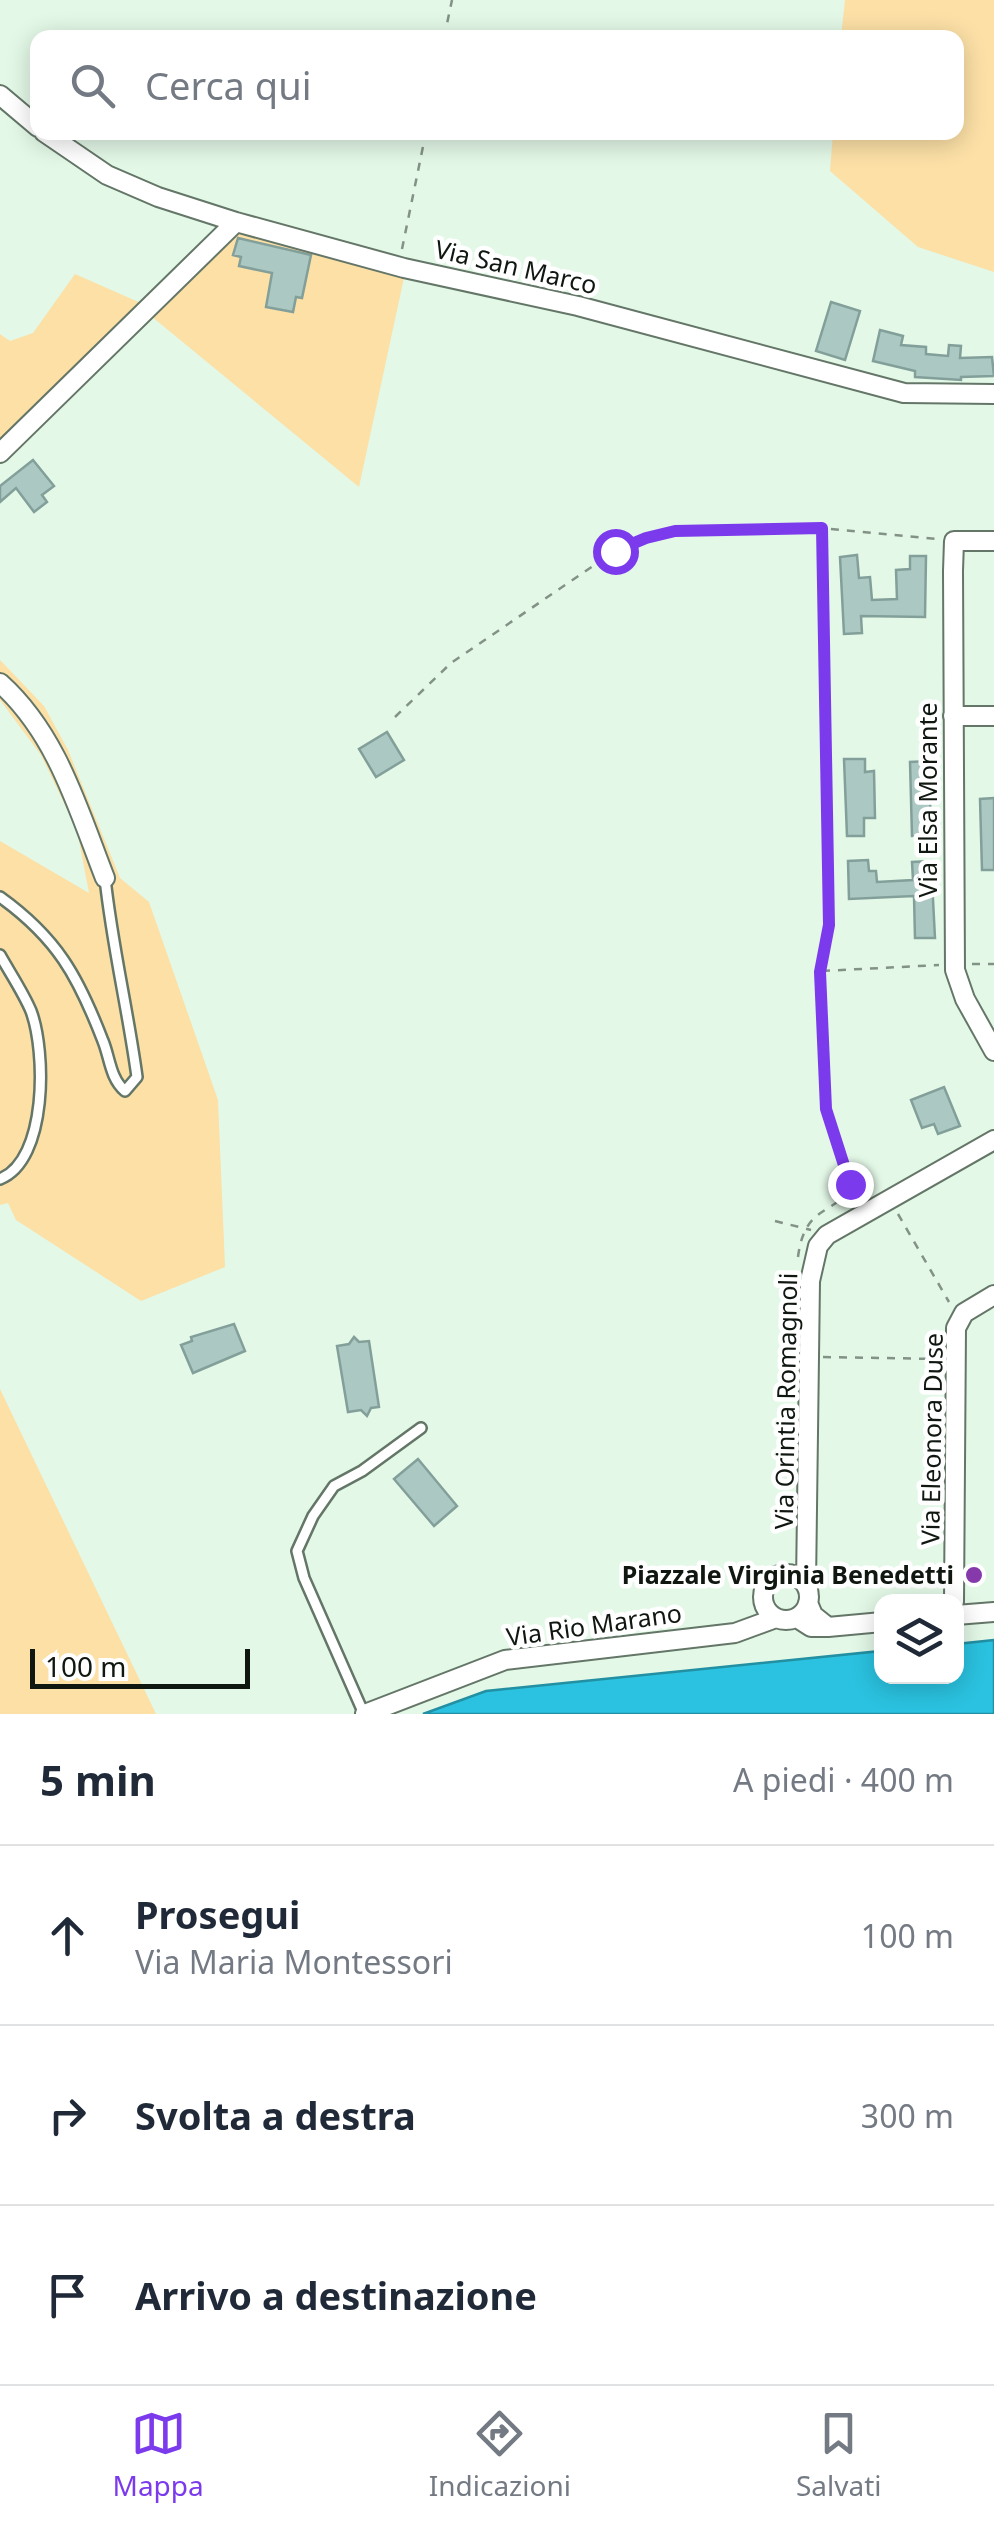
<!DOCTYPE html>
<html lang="it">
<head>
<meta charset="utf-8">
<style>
	body { margin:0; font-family:"Noto Sans",sans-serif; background:#f2f2f3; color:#1f2937 }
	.controls { position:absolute; right:30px; bottom:30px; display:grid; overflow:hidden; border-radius:20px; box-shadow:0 5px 25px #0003 }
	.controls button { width:90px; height:90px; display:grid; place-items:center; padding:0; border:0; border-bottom:2px solid #e0e1e3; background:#fff; color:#1f2937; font:50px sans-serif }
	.scale { position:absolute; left:30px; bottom:25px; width:220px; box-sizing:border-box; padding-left:10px; border:5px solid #101711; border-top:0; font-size:28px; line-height:35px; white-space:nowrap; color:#101711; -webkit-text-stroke:8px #fff; paint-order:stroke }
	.stop { position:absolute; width:30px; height:30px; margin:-22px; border:8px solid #7c3aed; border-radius:50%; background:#fff }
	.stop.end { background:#7c3aed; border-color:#fff; box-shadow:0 2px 10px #0008 }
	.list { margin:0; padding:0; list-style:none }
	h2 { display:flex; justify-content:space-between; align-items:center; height:130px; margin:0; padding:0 40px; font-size:42px }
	h2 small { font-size:32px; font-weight:400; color:#747a83 }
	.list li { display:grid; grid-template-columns:65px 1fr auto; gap:30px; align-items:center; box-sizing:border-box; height:180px; padding:0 40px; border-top:2px solid #e0e1e3 }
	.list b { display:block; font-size:38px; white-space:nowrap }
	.list p { margin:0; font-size:32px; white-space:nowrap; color:#747a83 }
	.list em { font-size:32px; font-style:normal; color:#747a83 }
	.icon { flex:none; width:55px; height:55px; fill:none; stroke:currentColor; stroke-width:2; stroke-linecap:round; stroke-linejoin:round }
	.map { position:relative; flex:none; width:994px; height:1714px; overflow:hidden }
	.search { position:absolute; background:#fff; box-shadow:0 5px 25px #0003; left:30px; right:30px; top:30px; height:110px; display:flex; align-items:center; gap:25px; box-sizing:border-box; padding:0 35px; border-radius:20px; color:#747a83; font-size:38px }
	.sheet { height:670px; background:#fff }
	nav { display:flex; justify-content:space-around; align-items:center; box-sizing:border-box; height:140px; border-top:2px solid #e0e1e3; background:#fff; font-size:28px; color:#747a83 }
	nav a { display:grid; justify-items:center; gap:5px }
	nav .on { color:#7c3aed }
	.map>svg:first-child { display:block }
	.green { fill:#fce0a6 }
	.water { fill:#2ac2e0; stroke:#228fa2; stroke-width:2.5 }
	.building { fill:#acc8c3; stroke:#839f9a; stroke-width:2.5 }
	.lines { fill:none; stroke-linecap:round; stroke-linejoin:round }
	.service-casing { stroke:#647667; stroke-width:14 }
	.minor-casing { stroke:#647667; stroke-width:22 }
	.path { stroke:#839286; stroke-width:2.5; stroke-dasharray:8 8; stroke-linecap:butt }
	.service { stroke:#fff; stroke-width:9 }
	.minor { stroke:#fff; stroke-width:18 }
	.route { stroke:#7c3aed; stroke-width:12 }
	.poi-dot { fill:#8539aa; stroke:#fff; stroke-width:4 }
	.labels { text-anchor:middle; stroke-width:9; stroke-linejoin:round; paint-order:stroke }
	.street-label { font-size:25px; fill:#101711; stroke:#fff }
	.poi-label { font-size:25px; font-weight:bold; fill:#101711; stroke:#fff; text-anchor:end }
</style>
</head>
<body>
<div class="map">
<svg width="994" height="1714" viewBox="0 0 994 1714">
	<rect width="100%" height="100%" fill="#e3f8e7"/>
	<path class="green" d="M845 0H994V272L918 247 830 171 833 133 956 132V38L841 37Z
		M240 232 405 273 359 487 151 316 0 463V334L10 341 33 333 75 274 143 304 151 316Z
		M0 660 44 706 68 750 120 878 149 902 218 1100 225 1267 141 1301 16 1220 8 1203 0 1205V841L89 893 77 830 41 755 0 700Z
		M0 1389 156 1714H0Z"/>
	<path class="water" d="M994 1640V1714H423L486 1691 881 1651 882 1676H956L957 1644Z"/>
	<path class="building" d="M238 238 311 255 302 298 296 297 293 312 266 307 272 273 239 266 241 257 233 255Z
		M831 302 860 311 845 360 816 351Z
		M880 330 903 336 901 345 926 347V354L948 356 949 345 961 346 960 358 992 357 994 376 961 377V380L915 377V371L873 361Z
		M33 460 54 486 42 495 47 502 34 512 16 488 0 502V486Z
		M857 555 859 578 870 577 872 600 897 599 896 570 910 569V556H926L925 617 861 616 862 633 844 634 840 557Z
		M387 732 404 760 376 777 359 749Z
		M844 759H865V772L874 771 875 818H864V836H847Z
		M929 761 931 835 912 836 910 762Z
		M994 798V870H982L980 799Z
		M868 860 869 871H876L877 882 913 880 912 862 931 861 935 938H915L914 896 849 899 848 861Z
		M944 1087 960 1126 938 1134 934 1124 922 1128 911 1100Z
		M234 1324 245 1351 193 1373 181 1345 192 1341 191 1337Z
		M354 1337 359 1342 369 1341 379 1407 371 1408 367 1416 361 1410 348 1412 337 1346 349 1344Z
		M418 1459 457 1506 434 1526 394 1479Z"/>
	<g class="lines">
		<defs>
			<path id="service" d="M0 897C57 938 78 976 103 1041 110 1058 110 1078 125 1091L137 1077C128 1010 112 945 105 878
				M0 955C10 973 23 992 31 1011 46 1051 48 1160 0 1179
				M364 1714 304 1578 297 1551 313 1516 334 1486 362 1471 421 1428"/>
			<path id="minor" d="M0 95 38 127
				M44 132 107 175 158 197 236 222 404 268 578 306 904 393 994 394
				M0 453 236 222
				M994 541H954L953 571 955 970 965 999 994 1051
				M0 683C57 734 78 809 105 878
				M953 716H994
				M763 1597a23 23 0 1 1 46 0a23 23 0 1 1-46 0Z
				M806 1585 810 1281 818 1246 827 1235 994 1140
				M954 1602 956 1328 964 1313 994 1295
				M956 1615 994 1612
				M797 1618 811 1627H828L813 1615 808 1603
				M828 1627 882 1622
				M365 1714 505 1660 735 1633 776 1618"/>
		</defs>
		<use href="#service" class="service-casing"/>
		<use href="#minor" class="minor-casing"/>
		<path class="path" d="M444 38 452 0
			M402 249 426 132
			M395 717 451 663 615 551 646 537 675 531 821 528 938 539
			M972 964H994
			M822 971 939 965
			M898 1214 949 1302
			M775 1221 811 1230
			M798 1257C805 1201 838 1217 850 1184L827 1109 820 972 829 925 821 528
			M823 1357 940 1359"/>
		<use href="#service" class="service"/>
		<use href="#minor" class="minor"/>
	</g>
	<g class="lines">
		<path class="route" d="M615 551 646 538 675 531 822 528 829 925 820 972 826 1109 850 1184"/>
	</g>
	<circle class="poi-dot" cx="974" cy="1575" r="10"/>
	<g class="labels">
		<g class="street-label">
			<text transform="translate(516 267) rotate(13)" y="9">Via San Marco</text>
			<text transform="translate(928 800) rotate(-90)" y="9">Via Elsa Morante</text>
			<text transform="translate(786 1401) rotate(-89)" y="9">Via Orintia Romagnoli</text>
			<text transform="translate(932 1439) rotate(-89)" y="9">Via Eleonora Duse</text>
			<text transform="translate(594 1625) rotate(-8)" y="9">Via Rio Marano</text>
		</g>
		<g class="poi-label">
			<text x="954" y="1584">Piazzale Virginia Benedetti</text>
		</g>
	</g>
</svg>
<div class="controls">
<button><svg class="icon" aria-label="layers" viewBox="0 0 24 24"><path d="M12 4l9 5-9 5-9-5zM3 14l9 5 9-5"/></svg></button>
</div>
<div class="scale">100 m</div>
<div class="stop" style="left:615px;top:551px"></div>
<div class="stop end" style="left:850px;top:1184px"></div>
<div class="search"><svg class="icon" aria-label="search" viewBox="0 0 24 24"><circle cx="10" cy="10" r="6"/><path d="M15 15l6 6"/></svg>Cerca qui</div>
</div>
<section class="sheet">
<h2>5 min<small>A piedi · 400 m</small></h2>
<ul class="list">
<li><svg class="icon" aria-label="ahead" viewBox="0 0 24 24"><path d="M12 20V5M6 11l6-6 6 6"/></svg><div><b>Prosegui</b><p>Via Maria Montessori</p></div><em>100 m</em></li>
<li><svg class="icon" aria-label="right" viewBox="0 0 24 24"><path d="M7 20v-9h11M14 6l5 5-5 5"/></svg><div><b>Svolta a destra</b></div><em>300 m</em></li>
<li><svg class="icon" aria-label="arrive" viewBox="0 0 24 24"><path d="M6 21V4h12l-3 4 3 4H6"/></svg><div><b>Arrivo a destinazione</b></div></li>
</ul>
</section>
<nav>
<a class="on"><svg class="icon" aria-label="map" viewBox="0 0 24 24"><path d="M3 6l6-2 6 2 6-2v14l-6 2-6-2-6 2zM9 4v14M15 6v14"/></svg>Mappa</a>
<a><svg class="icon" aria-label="directions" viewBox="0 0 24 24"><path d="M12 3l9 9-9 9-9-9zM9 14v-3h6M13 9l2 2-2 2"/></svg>Indicazioni</a>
<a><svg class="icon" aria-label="saved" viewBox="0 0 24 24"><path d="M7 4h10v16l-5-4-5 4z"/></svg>Salvati</a>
</nav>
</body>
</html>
